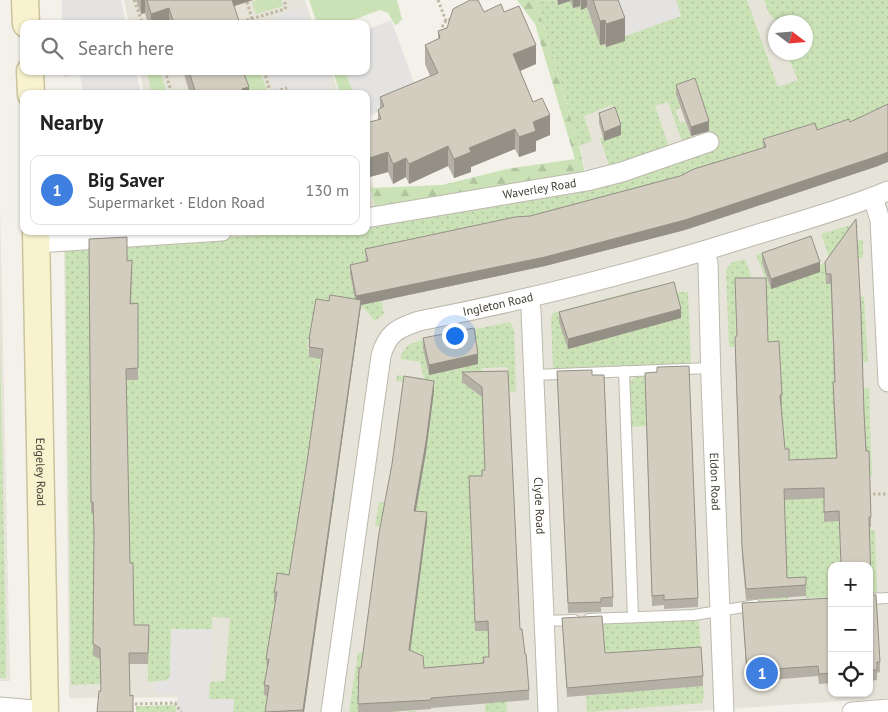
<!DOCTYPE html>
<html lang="en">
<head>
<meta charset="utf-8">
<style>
	body { margin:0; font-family:"PT Sans",sans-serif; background:#f6f6f6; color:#222 }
	.controls { position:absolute; right:15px; bottom:15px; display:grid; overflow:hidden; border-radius:10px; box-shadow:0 1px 4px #0004 }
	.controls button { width:45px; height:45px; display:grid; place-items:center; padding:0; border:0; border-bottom:1px solid #e0e0e0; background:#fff; color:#222; font:25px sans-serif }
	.compass { position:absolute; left:768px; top:15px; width:45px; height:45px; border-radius:50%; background:#fff; box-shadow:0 1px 4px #0004; rotate:106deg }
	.you { position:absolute; left:454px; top:335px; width:18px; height:18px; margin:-12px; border:4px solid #fff; border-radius:50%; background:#1a73e8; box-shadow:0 0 0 8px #1a73e833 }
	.badge { display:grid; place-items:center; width:32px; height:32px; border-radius:50%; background:#0f766e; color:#fff; font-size:16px; font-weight:700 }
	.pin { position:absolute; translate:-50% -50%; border:2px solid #fff; box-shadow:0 1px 5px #0006 }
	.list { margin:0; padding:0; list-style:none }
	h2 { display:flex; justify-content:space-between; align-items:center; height:65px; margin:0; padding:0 20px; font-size:21px }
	h2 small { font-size:16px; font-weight:400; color:#767676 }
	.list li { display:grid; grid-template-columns:32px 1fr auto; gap:15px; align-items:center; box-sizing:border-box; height:70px; margin:0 10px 10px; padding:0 10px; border:1px solid #e0e0e0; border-radius:10px }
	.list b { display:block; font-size:19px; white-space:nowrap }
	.list p { margin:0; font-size:16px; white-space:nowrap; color:#767676 }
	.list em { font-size:16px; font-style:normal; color:#767676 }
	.icon { flex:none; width:28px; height:28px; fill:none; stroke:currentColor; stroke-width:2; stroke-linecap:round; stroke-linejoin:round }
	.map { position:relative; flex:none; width:888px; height:712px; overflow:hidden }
	.search { position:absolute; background:#fff; box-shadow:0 1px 4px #0004; left:20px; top:20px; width:350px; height:55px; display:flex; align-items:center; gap:12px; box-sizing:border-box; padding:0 18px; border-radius:10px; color:#767676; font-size:19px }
	.panel { position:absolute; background:#fff; box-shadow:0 1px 4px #0004; left:20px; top:90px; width:350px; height:145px; border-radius:10px }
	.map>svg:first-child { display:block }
	.residential { fill:#e6e3d8; fill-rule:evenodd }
	.grass { fill:#cbe2b7 }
	.forest { fill:url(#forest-firs) }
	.park { fill:url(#park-dots); fill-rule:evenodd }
	.parking { fill:#e5e3e1 }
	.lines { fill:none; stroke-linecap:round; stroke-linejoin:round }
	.lane-casing { stroke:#bdb9ad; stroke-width:12 }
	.street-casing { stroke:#bdb9ad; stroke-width:21 }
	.secondary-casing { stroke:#cac39c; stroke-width:29 }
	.path { stroke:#bdb6a0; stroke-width:3; stroke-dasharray:2.5 2.5; stroke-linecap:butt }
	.lane { stroke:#fff; stroke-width:10 }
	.street { stroke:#fff; stroke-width:19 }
	.secondary { stroke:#f8f2ce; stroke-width:26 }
	.wall { fill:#b5b0a5 }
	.shaded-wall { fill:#949086 }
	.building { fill:#d3cdc0; stroke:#949086 }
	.labels { text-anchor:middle; stroke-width:4; stroke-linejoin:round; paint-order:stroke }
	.street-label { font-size:12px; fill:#464239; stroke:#fff }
</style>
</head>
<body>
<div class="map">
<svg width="888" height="712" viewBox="0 0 888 712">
	<defs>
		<pattern id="forest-firs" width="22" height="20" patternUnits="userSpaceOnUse" patternTransform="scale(1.25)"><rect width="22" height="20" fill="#cbe2b7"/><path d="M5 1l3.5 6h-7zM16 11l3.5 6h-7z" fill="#b0c39e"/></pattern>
		<pattern id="park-dots" width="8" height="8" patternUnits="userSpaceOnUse" patternTransform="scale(1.25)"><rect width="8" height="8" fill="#cbe2b7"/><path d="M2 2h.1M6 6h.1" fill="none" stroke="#b0c39e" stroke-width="1.8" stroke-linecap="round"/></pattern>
	</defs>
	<rect width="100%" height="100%" fill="#f3f1ea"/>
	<path class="residential" d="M124 0H305L313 24H129Z
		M541 0H888V698L683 712H231V697L69 698 64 236 138 231H366V167L380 204 586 172ZM776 22H806V52H776ZM832 566H869V693H832Z
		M140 71H331L339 94H144Z
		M0 205 10 681H0Z"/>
	<path class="grass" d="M260 0H281L283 6 256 14 252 2Z
		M309 0H397L402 19 398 24 395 25 388 13 380 10 353 20 355 24H317Z
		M147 71H160L167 94H152Z
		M238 71H260L268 94H246Z
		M333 71H345L354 94H340Z"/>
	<path class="forest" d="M517 0H536L579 146 586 177 366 209 375 205 370 188 442 185 507 169 575 159 535 24Z"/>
	<path class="park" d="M536 0 570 1 573 8 580 6 581 9 587 7 601 45 681 16 676 0H747L778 87 798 80 786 53 806 52V22H777L769 14 764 0H888V126L770 169 350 275 353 289 381 300 384 314 375 321 363 307 361 309 330 304 308 341 307 348 322 359V365H319L318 368 321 369 316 407H312V408L316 410 310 449 305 450 310 452 304 491 335 496 334 503 303 498 297 536H295L294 539H297L278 670 269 696 266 712H233L234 699H209V682L225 681 230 618 212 617V629H171L170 677 168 680 148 682V636L100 637 93 644V656L100 659 118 683 71 685 65 246C165 244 266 232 366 231V229L658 167 718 145 714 134 710 135 695 88 676 95 680 108 676 111 680 123 685 122 693 141 683 144 668 102 655 106 670 150 611 172 600 138 620 131 612 105 584 116 592 141 579 146ZM89 251 126 294 89 296ZM90 304 138 315V327L110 350 90 351Z
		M854 224 859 225 848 241 863 240V258L834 259 831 284 833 325 860 297 864 296 868 362H862L861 335 832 337 835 387 851 389 869 388 872 476 824 487V522L839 521V528L871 527V530H875L877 594H869V587H871L869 536 840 537V566H832V597L806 598V588L787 589 788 599 746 601V600L774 598V588L735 347H729L726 270 731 263 745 259 754 284 766 280 756 255 808 237 811 246 762 263 771 289 830 260 821 234Z
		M646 288 649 299 674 292H688L691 364 553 370 551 318 553 313Z
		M510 322 514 329 516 391 508 392V367L482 368V382L473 391 476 393 482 392 511 475H513V479L473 582V598H487L488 613 474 614 475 631H488V635L503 650 525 648 526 664 506 701 507 712H485V704L483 703 481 674 397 680 399 712 415 711 416 712H349L358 653 367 652 381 527 375 526 379 502 387 503 405 382 396 381 397 375 424 379 420 362 400 359C404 346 410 343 422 340L429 374 446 335Z
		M0 336 6 652V678H0Z
		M657 376 659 417 646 418V426L632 427 630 382 635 377Z
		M699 619 701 656 656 689 703 686 704 696 702 703 587 712 586 696 605 694 603 664 565 666 563 636 589 635 602 623Z
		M176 705V712H136V706Z"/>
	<path class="parking" d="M62 0H121L126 24H62Z
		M613 0H676L681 16 623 36Z
		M305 6 310 24H275L273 17Z
		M391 20 419 96 366 117V94H354L345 71H366V30Z
		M64 71H136L141 94H83L80 74 64 77Z
		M267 71H326L332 89 317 94H275Z
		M171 629H212L209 699H234L233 712H176L175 700H178V694H154L155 682 165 681 170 677Z"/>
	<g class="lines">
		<defs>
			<path id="lane" d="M624 371 633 617
				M534 375 710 368
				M869 599 888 598
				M589 619 694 615 756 605
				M544 621 574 620"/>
			<g id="street">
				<path d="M873 197 880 220 888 382"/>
				<path id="s1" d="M366 218 587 181 622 172 709 142"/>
				<path d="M37 243 222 231"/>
				<path id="s2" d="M705 251 708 263 711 381 724 712"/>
				<path id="s3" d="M529 298 531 310 548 712"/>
				<path d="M0 707 45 711"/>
				<path id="s4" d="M331 712 381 356C387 333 398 328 419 321 533 299 645 270 755 235 800 221 846 209 888 191"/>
				<path d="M852 712 888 709"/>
			</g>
			<g id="secondary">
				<path d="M25 0 26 24"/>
				<path d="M30 71 31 94"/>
				<path id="s5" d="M36 231 45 712"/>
			</g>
		</defs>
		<use href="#lane" class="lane-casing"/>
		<use href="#street" class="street-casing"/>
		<use href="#secondary" class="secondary-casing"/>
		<path class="path" d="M134 0 143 24
			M438 0 446 21 452 19
			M247 2 252 19
			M237 23 285 9 286 6 284 0
			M442 32V27L446 21
			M165 71 172 94
			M264 71 271 94
			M271 93 287 88
			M868 494H888
			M130 704 175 703 181 712"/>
		<use href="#lane" class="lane"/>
		<use href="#street" class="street"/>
		<use href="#secondary" class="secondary"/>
	</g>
	<path class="wall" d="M136 0H253L234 6 240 24H148L145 13 141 14Z
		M557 0H618L625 41 606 47 605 44 600 45 587 7 581 10 580 6 573 8 570 1 558 5Z
		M484 12H504L536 64 520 71 533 102 550 135 536 141V151L519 157 515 149 471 167V172L454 178 448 166 409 184 406 177 393 184 388 172 366 178V123L378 120V110L380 108V97L430 76 425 64V45L438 39V31Z
		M183 71H243L249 94H190Z
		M676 85 709 131 691 136 676 95Z
		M599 113 621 135 604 141 599 123Z
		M850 122 878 166 685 230 545 266 361 305 304 712H265L267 696 264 695V685L267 669 266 659 275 602H274V592L289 575 307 462 321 359 309 357V339L329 301 355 299 350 274V265L366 262 365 249 530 216 680 176 763 148V139L817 130Z
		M856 219 864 412 871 517V527H869L871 592 839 521 824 522V498L784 500 787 578 806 577V596L746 600 742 556 735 347 768 342 782 395V406H781L785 449 789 460 836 458 833 393V382H834L831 284H826L825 262Z
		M89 239 127 261 132 272 131 304 138 303V380H126L130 563 134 625 149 636 148 664H129L130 696 133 712 101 691 100 659 93 656 94 541 93 513 91 514Z
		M762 253 820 272 771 289 762 263Z
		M559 312 681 318 568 349 559 322Z
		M423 338 478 364 429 375 423 348Z
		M508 371 520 629 525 654 529 690V700L431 708V709L388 712H358L359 668H361L434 391 426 452 416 511 427 522 410 651 424 668 483 663V657H489L488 631H475L469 486V476H482L485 470 482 397 462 382V372Z
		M557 371 613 597V607H601V612L568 613Z
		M645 382 698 598V607L664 609V605L652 606Z
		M869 595 880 662V672L877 673V680L869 681Z
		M832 598V683L819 684 818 676 747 682 742 603Z
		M562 618 605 653 703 676V686L567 697Z"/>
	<path class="shaded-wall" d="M141 0H145V13L141 14Z
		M228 0H253L228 8Z
		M558 0H570V1L558 5Z
		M573 0H580V6L573 8Z
		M581 0H587V7L581 10Z
		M169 8V24H151V14Z
		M625 18V41L606 47V24Z
		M605 20V44L600 45V21Z
		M536 45V64L513 74V54Z
		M249 87V94H242V89Z
		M550 115V135L536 141V151L519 157V137L533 122Z
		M709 121V131L691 136V127Z
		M621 125V135L604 141V132Z
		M515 129V149L471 167V172L454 178V159L469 148Z
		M448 146V166L409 184V164Z
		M388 152V172L366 178V159Z
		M888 152V162L878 166 685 230 545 266 361 305 304 712H303L360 305 356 306V296Z
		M406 158V177L393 184V164Z
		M820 262V272L771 289V279Z
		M681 309V318L568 349V339Z
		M478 354V364L429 375V365Z
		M434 381V391L426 452 414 520V511Z
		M427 512V522L409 660V650Z
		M869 582H871V592H869Z"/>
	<path class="building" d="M147 0H232L240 24H174L169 8 151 14Z
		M470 0H478L484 12 501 4 504 12 519 6 536 45 513 54 533 102 542 98 550 115 533 122 536 131 519 137 515 129 469 148 471 152 454 159 448 146 409 164 406 158 393 164 388 152 366 159V123L381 119 378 110 384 106 380 97 438 73 425 45 440 38 438 31 447 28 453 9Z
		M593 0H618L625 18 606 24 605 20 600 21Z
		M189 71H243L249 87 242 89 244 94H196Z
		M695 78 709 121 691 127 676 85Z
		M888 104V152L878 156 685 220 545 257 356 296 350 265 368 261 365 249 515 217 530 216 680 176 694 169 766 147 763 139 815 123 817 130 849 119 850 122Z
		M615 107 621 125 604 132 599 113Z
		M856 219 861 313 864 412 866 451H869L871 517H869L871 582H869V566H841L839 511 824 512V488L784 489 787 578 806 577V585L746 589 742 546 735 337 737 336 735 278H766L768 342 779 341 782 395H780L785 449H789V460L837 458 833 382H835L831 274H826L825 262Z
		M811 236 820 262 771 279 762 253Z
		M127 237V261L132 260 130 304 138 303V368L126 369 130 563H133L134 625H149L148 653H129L130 696 133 695V712H97L99 691H101L100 648 93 644 94 532 93 502H91L89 239Z
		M674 282 681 309 568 339 559 312Z
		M330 295 361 300 303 710 265 712 269 686 264 685 269 659H266L277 592H274L276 583 277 573 289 575 307 462 323 349 309 347 310 339H309L316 299 329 301Z
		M474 328 478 354 429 365 423 338Z
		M689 366 698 598 664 600V595L652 596 645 373 657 372V367Z
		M592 370V375H604L613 597 601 598V602L568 603 557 371Z
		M508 371 520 629H522L525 654H526L529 690 431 698V700L358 704 359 668H361L379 533 392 464 404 376 434 381 426 442 414 511 427 512 409 650 423 656 424 668 484 663 483 657H489L488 621 475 622 469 476H482V470H485L482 387 462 372Z
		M869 595H876L880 662H877V670H869Z
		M832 598V673L819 674 818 666 747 671 742 603Z
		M602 616 605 653 701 647 703 676 567 688 562 618Z"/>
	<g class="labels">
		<g class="street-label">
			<text dy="4" stroke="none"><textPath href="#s1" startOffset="176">Waverley Road</textPath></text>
			<text dy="4" stroke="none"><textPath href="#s4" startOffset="495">Ingleton Road</textPath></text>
			<text dy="4" stroke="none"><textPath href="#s5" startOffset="241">Edgeley Road</textPath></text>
			<text dy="4" stroke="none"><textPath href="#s2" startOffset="231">Eldon Road</textPath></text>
			<text dy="4" stroke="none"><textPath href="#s3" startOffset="208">Clyde Road</textPath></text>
		</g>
	</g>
</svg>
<div class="controls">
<button>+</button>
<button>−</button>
<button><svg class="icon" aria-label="locate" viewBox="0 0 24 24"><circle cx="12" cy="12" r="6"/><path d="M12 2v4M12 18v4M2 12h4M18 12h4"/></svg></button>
</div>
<svg class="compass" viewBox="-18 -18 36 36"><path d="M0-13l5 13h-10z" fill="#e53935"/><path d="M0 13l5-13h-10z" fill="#767676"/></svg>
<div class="you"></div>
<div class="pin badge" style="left:762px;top:673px;background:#3f7fe0">1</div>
<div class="search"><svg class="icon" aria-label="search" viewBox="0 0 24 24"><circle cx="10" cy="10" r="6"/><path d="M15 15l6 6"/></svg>Search here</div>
<section class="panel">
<h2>Nearby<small></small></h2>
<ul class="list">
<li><span class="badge" style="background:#3f7fe0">1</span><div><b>Big Saver</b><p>Supermarket · Eldon Road</p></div><em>130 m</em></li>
</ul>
</section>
</div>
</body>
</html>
